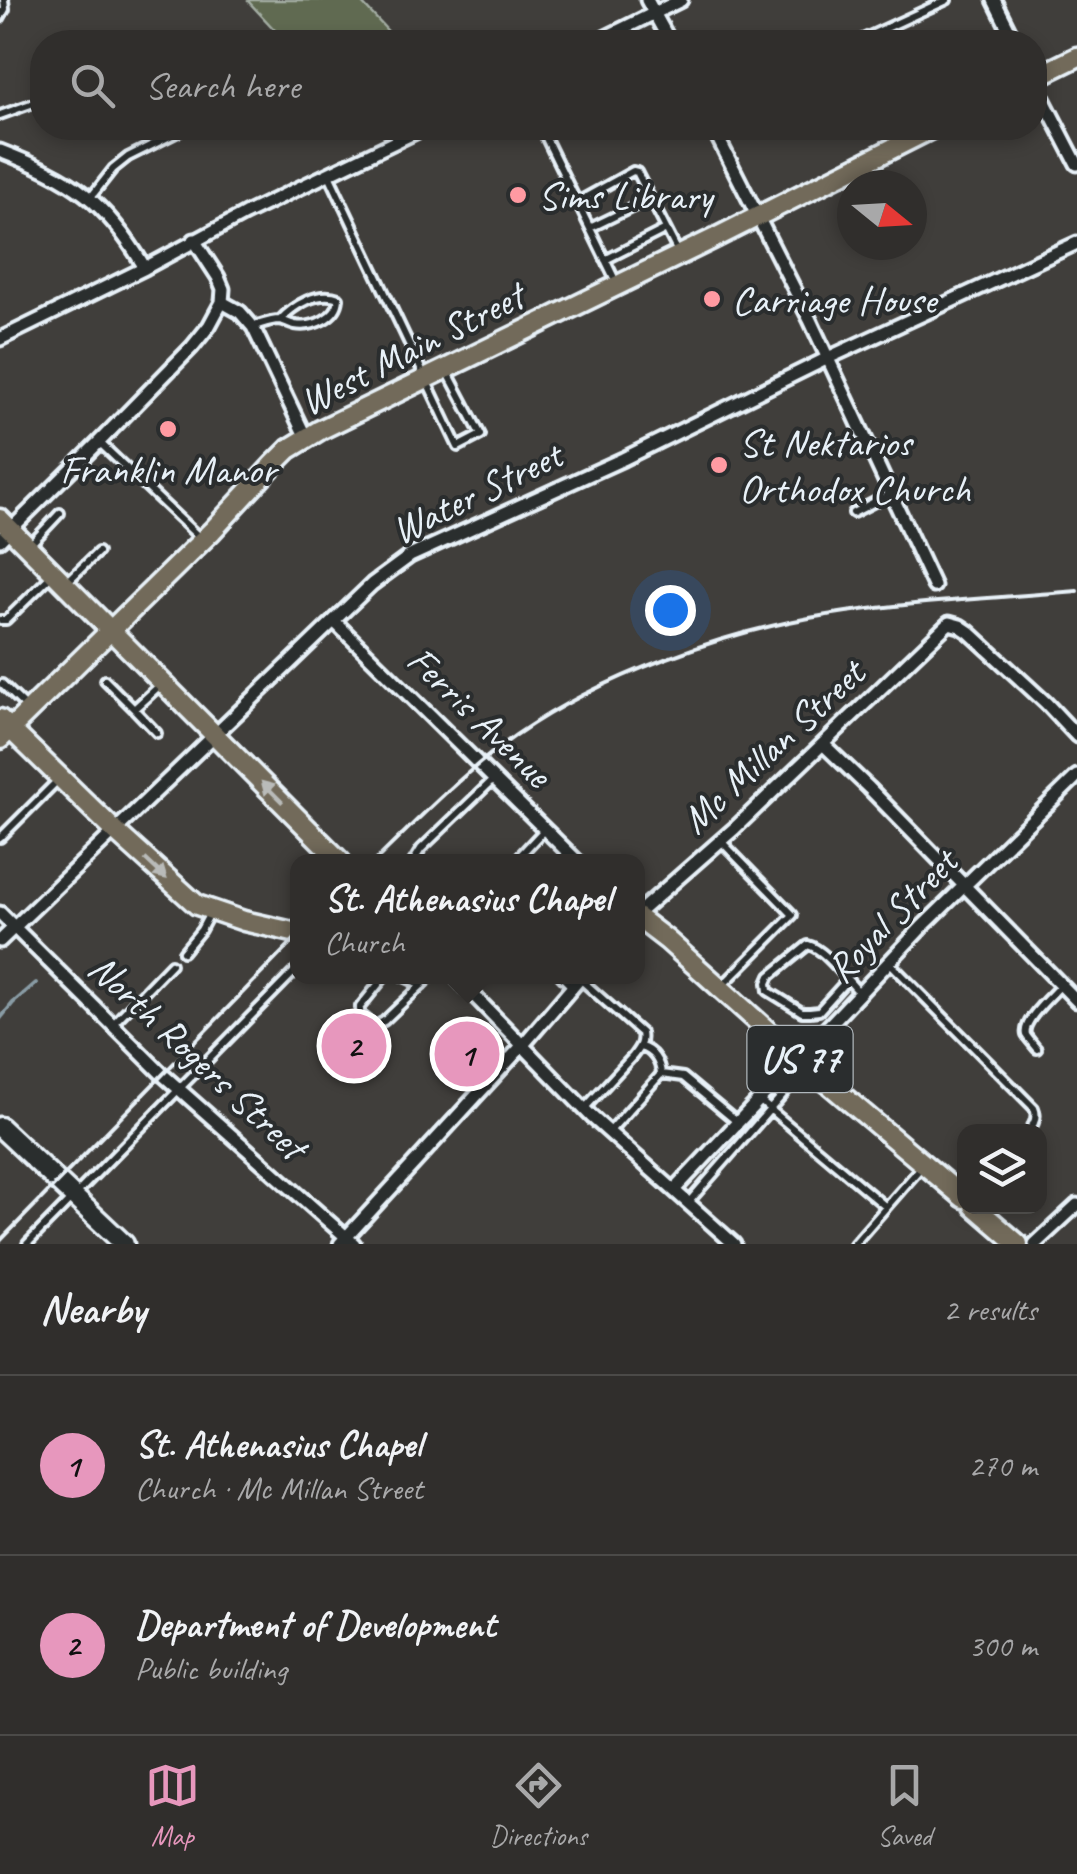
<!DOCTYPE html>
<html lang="en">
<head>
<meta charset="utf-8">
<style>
	body { margin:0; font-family:Caveat,sans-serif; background:#383634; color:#f1f3f6 }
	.controls { position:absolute; right:30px; bottom:30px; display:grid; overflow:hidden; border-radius:20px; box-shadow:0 5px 15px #0003 }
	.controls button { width:90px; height:90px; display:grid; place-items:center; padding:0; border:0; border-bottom:2px solid #4b4a48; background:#302e2c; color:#f1f3f6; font:50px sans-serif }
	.compass { position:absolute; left:837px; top:170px; width:90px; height:90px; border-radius:50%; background:#302e2c; box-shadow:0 5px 15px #0003; rotate:108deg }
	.you { position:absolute; left:670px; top:610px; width:35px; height:35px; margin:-25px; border:8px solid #fff; border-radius:50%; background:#1a73e8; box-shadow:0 0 0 15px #1a73e833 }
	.badge { display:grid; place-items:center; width:65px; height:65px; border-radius:50%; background:#e797bd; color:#111; font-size:32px; font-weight:700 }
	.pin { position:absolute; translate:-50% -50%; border:5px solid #fff; box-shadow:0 2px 10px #0006 }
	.popup { position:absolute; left:290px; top:854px; width:355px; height:130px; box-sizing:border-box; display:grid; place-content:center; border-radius:20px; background:#302e2c; filter:drop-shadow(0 2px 8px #0005); font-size:32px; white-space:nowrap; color:#a8a8a9 }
	.popup b { font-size:38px; color:#f1f3f6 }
	.popup::after { content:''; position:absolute; left:50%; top:100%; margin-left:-20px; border:20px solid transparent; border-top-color:#302e2c }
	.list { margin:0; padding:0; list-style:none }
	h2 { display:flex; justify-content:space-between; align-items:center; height:130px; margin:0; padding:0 40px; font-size:42px }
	h2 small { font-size:32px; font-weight:400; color:#a8a8a9 }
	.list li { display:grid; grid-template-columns:65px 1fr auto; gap:30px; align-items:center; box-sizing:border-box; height:180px; padding:0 40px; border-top:2px solid #4b4a48 }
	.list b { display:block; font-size:38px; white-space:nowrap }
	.list p { margin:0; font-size:32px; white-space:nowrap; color:#a8a8a9 }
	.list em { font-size:32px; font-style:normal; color:#a8a8a9 }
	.icon { flex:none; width:55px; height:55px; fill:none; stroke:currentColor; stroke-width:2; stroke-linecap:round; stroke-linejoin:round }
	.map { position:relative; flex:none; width:1077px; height:1244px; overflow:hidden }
	.search { position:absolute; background:#302e2c; box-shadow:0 5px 15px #0003; left:30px; right:30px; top:30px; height:110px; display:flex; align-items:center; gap:25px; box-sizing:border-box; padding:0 35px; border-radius:40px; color:#a8a8a9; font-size:38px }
	.sheet { height:490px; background:#302e2c }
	nav { display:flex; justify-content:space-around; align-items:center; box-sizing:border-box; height:140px; border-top:2px solid #4b4a48; background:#302e2c; font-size:28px; color:#a8a8a9 }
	nav a { display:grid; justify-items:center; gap:5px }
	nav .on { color:#e797bd }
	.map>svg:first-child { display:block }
	.green { fill:#606a51; stroke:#a4aea4; stroke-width:2.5 }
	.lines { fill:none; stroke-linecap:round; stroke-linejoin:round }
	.stream { stroke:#899ca5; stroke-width:4 }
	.lane-casing { stroke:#e8f1f8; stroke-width:14 }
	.street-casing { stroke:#e8f1f8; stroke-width:19 }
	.secondary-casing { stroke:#e8f1f8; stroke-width:25 }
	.primary-casing { stroke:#e8f1f8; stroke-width:25 }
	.lane { stroke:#2a2d2e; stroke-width:6 }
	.street { stroke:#2a2d2e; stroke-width:11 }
	.secondary { stroke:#2a2d2e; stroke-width:18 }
	.primary { stroke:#726b5a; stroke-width:18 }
	.rail { stroke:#e8f1f8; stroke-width:4 }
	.oneway { fill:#b9bbb9 }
	.poi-dot { fill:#ff9aa2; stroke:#2a2d2e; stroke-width:4 }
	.labels { text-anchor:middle; stroke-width:8; stroke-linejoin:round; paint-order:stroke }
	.shield { fill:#2a2d2e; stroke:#afb6bb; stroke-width:2.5 }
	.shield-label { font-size:38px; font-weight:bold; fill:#e8f1f8 }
	.poi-label { font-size:40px; fill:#e8f1f8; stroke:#2a2d2e; text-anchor:start }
	.street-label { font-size:40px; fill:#e8f1f8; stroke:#2a2d2e }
</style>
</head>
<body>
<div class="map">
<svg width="1077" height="1244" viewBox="0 0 1077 1244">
	<rect width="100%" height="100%" fill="#403e3b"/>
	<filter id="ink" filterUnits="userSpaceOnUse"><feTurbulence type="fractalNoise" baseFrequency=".01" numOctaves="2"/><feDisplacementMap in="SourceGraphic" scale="20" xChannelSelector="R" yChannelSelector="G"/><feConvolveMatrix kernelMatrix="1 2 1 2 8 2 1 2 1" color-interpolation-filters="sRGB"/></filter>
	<g filter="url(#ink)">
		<path class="green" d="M249 0H359L398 42H286L248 1Z"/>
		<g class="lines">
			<path class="stream" d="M0 1019 13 1003 36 983"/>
			<defs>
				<path id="lane" d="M0 18 5 9 4 0
					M180 42 210 40 215 42
					M856 42 947 0
					M0 115 42 100
					M541 128 617 284
					M329 175 458 447 481 435 446 369
					M91 197 113 169 128 157 186 128
					M577 202 633 171 637 172 679 254
					M590 228 650 199
					M605 260 666 229
					M254 326C262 324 270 320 279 320 287 321 286 323 295 325 312 328 338 318 339 298 318 290 294 305 280 320
					M99 442 202 540
					M853 513 890 494
					M29 546 60 513
					M66 583 98 552
					M0 620H6L53 574
					M105 680 134 709 159 686
					M2 684 28 709
					M134 709 157 733
					M0 838 59 779
					M722 842 793 915 723 985
					M413 862 421 849 494 779
					M514 862 544 830
					M183 952 201 930 210 913
					M890 963 1034 1108C1038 1117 1034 1125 1028 1132
					M385 976 360 1007V1014L375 1026 384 1021 431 976
					M402 976 422 985
					M561 976 573 988
					M580 979 641 1033C643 1043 639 1048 633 1056L584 1109
					M847 980 819 1011 810 1012H802L768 991 767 983 770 976 808 945C825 949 846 979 859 992
					M113 1024 171 964
					M640 1047C653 1050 660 1062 661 1074
					M1037 1049C1036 1048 1027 1037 1026 1035 1022 1021 1051 996 1060 986
					M759 1100 886 1207
					M610 1131 661 1074 683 1077 737 1122
					M688 1203 807 1067
					M27 1244 297 969
					M854 1244 923 1165"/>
				<path id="street" d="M647 0 670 42
					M994 0 1015 42
					M596 42 681 0
					M1034 81 1077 164
					M713 128 810 320 934 586
					M0 151C73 179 105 200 145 268
					M222 302 240 312 253 327 306 438
					M0 339 145 268 245 214 424 128
					M0 540 99 442 192 347 209 326 222 302 223 289 218 277 194 240
					M334 621 578 862
					M823 744 869 788 1077 1001
					M0 913 162 1074 354 1244
					M637 914 735 828 949 623 960 626 969 632 1046 703 1077 736
					M0 941 372 584 410 556 623 459 828 358 1077 243
					M455 976 592 1117 734 1244
					M674 1190 922 927 1077 776
					M340 1244 522 1046 582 976
					M1035 1244 1077 1205"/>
				<path id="secondary" d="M0 1127 124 1244"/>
				<path id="primary" d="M1034 78 1077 57
					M0 519 341 862
					M0 719 115 831 197 905 244 921 297 933
					M0 739 212 531 274 464 289 449 320 430 713 239 933 128
					M637 917 667 940 798 1058 964 1198
					M974 1206 1018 1244"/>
			</defs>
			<use href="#lane" class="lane-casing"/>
			<use href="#street" class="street-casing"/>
			<use href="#secondary" class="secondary-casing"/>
			<use href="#primary" class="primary-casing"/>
			<use href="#lane" class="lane"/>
			<use href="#street" class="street"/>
			<use href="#secondary" class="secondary"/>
			<use href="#primary" class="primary"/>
			<path class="rail" d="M374 862C420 817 464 772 516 735 601 676 725 631 827 615 909 602 994 598 1077 591
				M0 1241 297 937"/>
		</g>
		<defs><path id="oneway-solid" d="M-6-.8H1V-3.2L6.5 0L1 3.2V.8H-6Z" transform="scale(2.5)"/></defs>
		<g class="oneway">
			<use href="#oneway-solid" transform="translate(272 792) rotate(-135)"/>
			<use href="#oneway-solid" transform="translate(156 869) rotate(43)"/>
		</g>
	</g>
	<g class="poi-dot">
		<circle cx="518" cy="195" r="10"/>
		<circle cx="712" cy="299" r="10"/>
		<circle cx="168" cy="429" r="10"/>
		<circle cx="719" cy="465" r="10"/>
	</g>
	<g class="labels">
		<rect class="shield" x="747.5" y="1026" width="105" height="66" rx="8"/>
		<g class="shield-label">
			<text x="800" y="1072">US 77</text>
		</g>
		<g class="poi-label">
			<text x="538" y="209">Sims Library</text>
			<text x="732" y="313">Carriage House</text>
			<text x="739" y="456">St Nektarios<tspan x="739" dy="46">Orthodox Church</tspan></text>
			<text x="168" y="483" text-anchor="middle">Franklin Manor</text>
		</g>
		<g class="street-label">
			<text transform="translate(411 348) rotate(-27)" y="14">West Main Street</text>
			<text transform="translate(476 492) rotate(-26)" y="14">Water Street</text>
			<text transform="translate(480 716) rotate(44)" y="14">Ferris Avenue</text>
			<text transform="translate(772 746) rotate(-43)" y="14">Mc Millan Street</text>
			<text transform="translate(891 915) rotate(-46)" y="14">Royal Street</text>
			<text transform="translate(198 1056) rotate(43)" y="14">North Rogers Street</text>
		</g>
	</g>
</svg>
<div class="controls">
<button><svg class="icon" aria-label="layers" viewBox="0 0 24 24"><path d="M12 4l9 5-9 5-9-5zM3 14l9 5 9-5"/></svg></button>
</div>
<svg class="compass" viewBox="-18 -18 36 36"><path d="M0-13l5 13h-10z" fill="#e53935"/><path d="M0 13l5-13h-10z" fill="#a8a8a9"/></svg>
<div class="you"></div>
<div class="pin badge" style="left:467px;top:1054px">1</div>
<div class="popup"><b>St. Athenasius Chapel</b>Church</div>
<div class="pin badge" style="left:354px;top:1046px">2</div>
<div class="search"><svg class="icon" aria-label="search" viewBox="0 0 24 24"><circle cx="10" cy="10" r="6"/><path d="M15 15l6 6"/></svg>Search here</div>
</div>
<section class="sheet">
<h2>Nearby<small>2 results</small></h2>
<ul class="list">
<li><span class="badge">1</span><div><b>St. Athenasius Chapel</b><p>Church · Mc Millan Street</p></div><em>270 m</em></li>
<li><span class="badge">2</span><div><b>Department of Development</b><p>Public building</p></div><em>300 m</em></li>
</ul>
</section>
<nav>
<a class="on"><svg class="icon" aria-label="map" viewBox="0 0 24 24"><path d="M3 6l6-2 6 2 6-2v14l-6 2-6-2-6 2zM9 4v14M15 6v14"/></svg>Map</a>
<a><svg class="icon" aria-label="directions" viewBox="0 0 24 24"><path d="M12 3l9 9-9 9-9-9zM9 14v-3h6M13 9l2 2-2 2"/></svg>Directions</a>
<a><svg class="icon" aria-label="saved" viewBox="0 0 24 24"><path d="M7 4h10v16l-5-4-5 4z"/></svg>Saved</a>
</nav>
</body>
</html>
